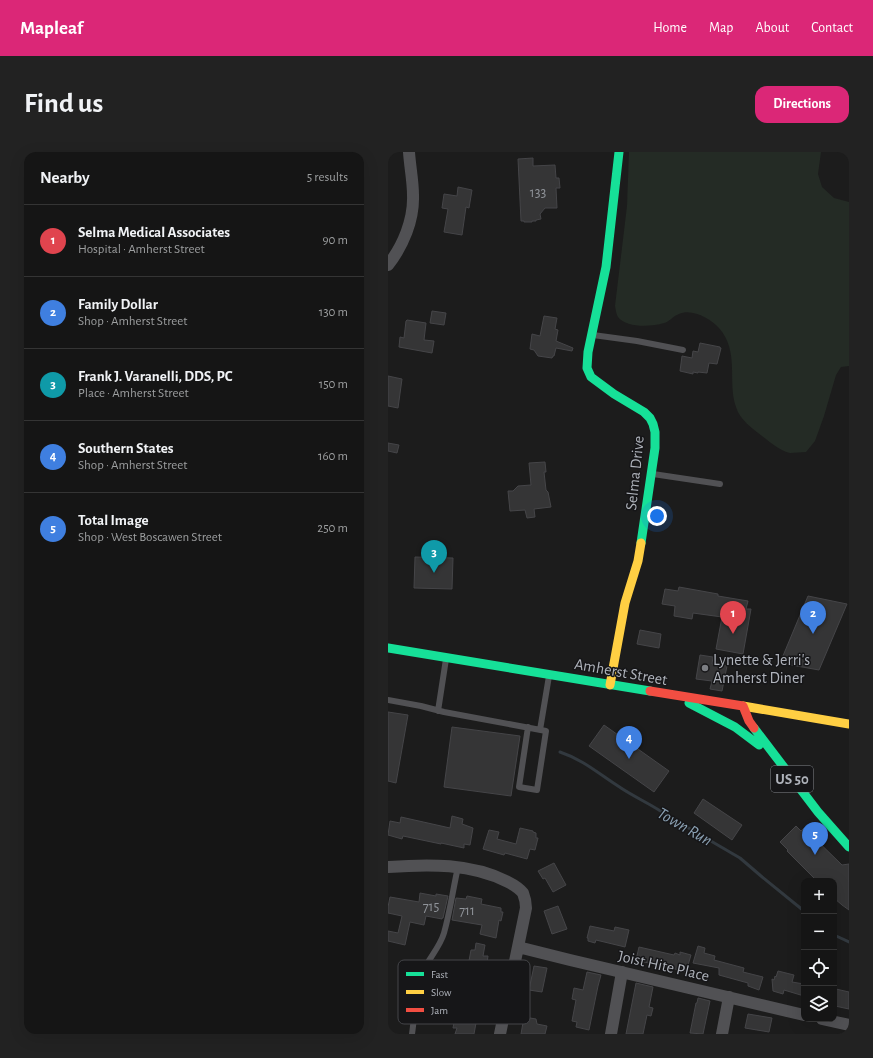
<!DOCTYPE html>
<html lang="en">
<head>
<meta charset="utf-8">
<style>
	body { margin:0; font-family:"Alegreya Sans",sans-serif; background:#222; color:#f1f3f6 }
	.controls { position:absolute; right:12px; bottom:12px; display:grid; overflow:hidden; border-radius:8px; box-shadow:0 4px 16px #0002 }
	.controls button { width:36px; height:36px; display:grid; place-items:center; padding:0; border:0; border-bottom:1px solid #343434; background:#151515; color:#f1f3f6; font:20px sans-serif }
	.you { position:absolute; left:269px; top:364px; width:14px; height:14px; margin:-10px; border:3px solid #fff; border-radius:50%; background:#1a73e8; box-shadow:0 0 0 6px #1a73e833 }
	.badge { display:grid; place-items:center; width:26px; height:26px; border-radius:50%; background:#db2777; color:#fff; font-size:13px; font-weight:700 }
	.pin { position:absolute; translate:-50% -33px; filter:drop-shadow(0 1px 2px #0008) }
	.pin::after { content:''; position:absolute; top:21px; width:14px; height:12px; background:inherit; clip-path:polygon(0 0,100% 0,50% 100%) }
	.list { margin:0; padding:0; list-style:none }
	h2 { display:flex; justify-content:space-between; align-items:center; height:52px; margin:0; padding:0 16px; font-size:17px }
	h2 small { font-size:13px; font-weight:400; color:#9d9fa0 }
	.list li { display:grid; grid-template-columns:26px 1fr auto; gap:12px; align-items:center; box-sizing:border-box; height:72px; padding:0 16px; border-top:1px solid #343434 }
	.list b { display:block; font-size:15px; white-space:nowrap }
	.list p { margin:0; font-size:13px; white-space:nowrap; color:#9d9fa0 }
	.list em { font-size:13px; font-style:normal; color:#9d9fa0 }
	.icon { flex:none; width:22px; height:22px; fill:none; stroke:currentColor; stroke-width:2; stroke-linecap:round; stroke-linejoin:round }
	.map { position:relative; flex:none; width:461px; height:882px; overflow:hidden; border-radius:12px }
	header { display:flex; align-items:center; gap:24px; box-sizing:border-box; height:56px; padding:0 20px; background:#db2777; color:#fff }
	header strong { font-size:19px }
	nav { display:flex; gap:22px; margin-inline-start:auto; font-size:14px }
	.intro { display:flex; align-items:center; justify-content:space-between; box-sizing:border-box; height:96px; padding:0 24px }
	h1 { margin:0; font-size:28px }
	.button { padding:10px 18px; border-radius:12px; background:#db2777; color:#fff; font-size:14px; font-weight:700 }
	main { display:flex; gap:24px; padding:0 24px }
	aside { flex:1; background:#151515; border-radius:12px; box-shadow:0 4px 16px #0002 }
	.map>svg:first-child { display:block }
	.green { fill:#242b25 }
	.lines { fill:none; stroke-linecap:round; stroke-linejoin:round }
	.stream { stroke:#32393f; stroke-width:3 }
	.building { fill:#353536; stroke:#454548 }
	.lane { stroke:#515154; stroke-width:6 }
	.street { stroke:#515154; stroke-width:12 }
	.fast { stroke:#16e098; stroke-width:9 }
	.slow { stroke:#ffcf43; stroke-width:9 }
	.jam { stroke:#f24e42; stroke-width:9 }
	.poi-dot { fill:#7c7e83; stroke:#161618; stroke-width:1.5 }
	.labels { text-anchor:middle; stroke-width:3; stroke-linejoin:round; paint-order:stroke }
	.number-label { font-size:14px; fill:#90949a }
	.shield { fill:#161618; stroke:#81848a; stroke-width:1 }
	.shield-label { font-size:15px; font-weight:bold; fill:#afb3bb }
	.street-label { font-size:16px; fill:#afb3bb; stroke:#161618 }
	.poi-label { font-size:16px; fill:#afb3bb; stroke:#161618; text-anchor:start }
	.water-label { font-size:17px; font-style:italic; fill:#8aa0b2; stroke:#161618 }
	.key { fill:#161618; stroke:#444549; stroke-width:1 }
	.key-label { font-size:11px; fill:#afb3bb }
</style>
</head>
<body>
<header>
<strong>Mapleaf</strong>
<nav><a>Home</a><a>Map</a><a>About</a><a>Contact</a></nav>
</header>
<div class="intro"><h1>Find us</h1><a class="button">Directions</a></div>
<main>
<aside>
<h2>Nearby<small>5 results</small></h2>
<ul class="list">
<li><span class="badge" style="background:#e0444e">1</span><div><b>Selma Medical Associates</b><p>Hospital · Amherst Street</p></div><em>90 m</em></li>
<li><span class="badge" style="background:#3f7fe0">2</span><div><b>Family Dollar</b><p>Shop · Amherst Street</p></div><em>130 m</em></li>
<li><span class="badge" style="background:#0f9aa8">3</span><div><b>Frank J. Varanelli, DDS, PC</b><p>Place · Amherst Street</p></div><em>150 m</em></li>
<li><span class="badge" style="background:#3f7fe0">4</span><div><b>Southern States</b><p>Shop · Amherst Street</p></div><em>160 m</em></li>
<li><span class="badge" style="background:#3f7fe0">5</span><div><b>Total Image</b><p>Shop · West Boscawen Street</p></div><em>250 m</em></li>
</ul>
</aside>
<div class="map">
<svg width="461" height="882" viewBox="0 0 461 882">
	<rect width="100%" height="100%" fill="#1c1c1c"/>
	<path class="green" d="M241 0H433L430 22 434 35 446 46 461 50V214L453 215 448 223 436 264 427 289 418 300C413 300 407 301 402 301 392 299 382 290 374 284 364 276 352 268 348 255 339 229 352 200 331 176 323 167 304 156 291 162 285 164 281 170 276 171 263 175 238 176 230 165 228 162 228 158 227 154L239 54Z"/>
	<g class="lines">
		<path class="stream" d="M172 600C196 608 212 623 233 636 248 646 265 653 280 664L352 706 373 724 416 759
			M446 783 461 790"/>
	</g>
	<path class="building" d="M145 6V14L167 13 168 26H171L172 36H168L169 56H157L152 62 153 67 148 68V69H144V70H136V69H133L130 7Z
		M70 35 84 38 81 56 78 55 74 83 56 80 60 57 54 56 56 42 69 44Z
		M44 159 58 161 56 173 42 171Z
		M156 164 169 166 167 177 170 178 168 189 185 196 184 199 168 196 166 204H165L164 206 150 204 146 198 142 197 144 182 152 184Z
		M19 168 38 171 36 188 46 189 44 201 11 195 12 185 16 186 18 169Z
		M312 191 332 195V196H333L329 212 321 211 319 221 310 220V221L305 220V222L292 219 294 204 304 206 305 199 310 200Z
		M0 224 14 227 10 256 0 254Z
		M0 291 11 293 9 301 0 299Z
		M157 310 158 320H156L158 338 160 340 163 355 146 357 147 365 139 366 137 358 122 359 120 339H125L130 334 143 333 141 311Z
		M27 405 65 406 64 437 26 436Z
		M291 435 330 442V444L360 449 358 457H363L355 502 328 497 334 465 305 461 304 467 286 464 287 454 274 452 277 437 290 439Z
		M420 444 459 452 431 518 392 511Z
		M252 478 273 482 271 496 249 492Z
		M312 503 325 505 324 512 339 514 334 539 322 537 324 529 308 527Z
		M0 560 20 563 8 631 0 629Z
		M216 573 281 619 266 640 201 594Z
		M64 575 132 584 123 644 56 635Z
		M315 647 354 673 344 688 306 661Z
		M64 664 75 667 74 672 85 676 82 693 76 692V696L53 691V692L15 684 14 687 0 683 2 669 12 671 13 665 62 676Z
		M408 674 413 679 416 676 454 713 461 712V758L454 753 446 746V729H429L399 699 400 698 392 690Z
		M132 676 145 679V680L148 681V686H150L147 698 142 697 139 707 117 701 116 703 95 697 101 678 111 680 109 687 128 692Z
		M166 711 178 733 165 740 157 726 155 727 150 719Z
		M32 741 48 744V742L60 744 55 766H54V767L38 764 36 773 22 770 17 793 0 789V779L10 781 14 764 0 761V755L2 745 31 750Z
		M79 744 94 747 93 752 113 756V760H115L113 769 111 768 108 786 92 782 94 773 64 768 68 746 78 747Z
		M170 754 179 777 164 782 156 759Z
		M202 774 226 779 227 775 241 778 237 795 208 788 207 791 200 789V786H199Z
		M88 791 97 793 95 804H100L99 811H100L86 868H87V871H88L86 882H67L69 876H65L69 854 67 853 70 841 71 842 75 824 78 825 83 798H87Z
		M310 794 317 796 316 801 327 804 326 808 356 816 355 820 375 825 371 838 360 834V831L331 823V816L305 811Z
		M251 795 286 803 287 801 292 803V800L303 803 298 820 269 812V813L248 808Z
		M146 814 159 816 154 840 141 838Z
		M390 819 406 823 404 830 416 832V844L396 838 395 842 385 839 384 827 386 828 387 824 388 825Z
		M199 820 213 823 210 834 201 878 188 875 189 870 184 869 188 848 184 847 186 836 195 838Z
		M248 831 265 835 261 855 265 856 263 864 259 863 255 882H238Z
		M448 837 461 840V857L447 854 446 845Z
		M310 846 322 849 315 882 302 881 308 851H309Z
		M360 862 384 866 381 880 357 876Z
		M136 865 148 867 149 872 159 874 157 882H133Z"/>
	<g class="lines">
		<path class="lane" d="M205 183 249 189 295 198
			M265 322 332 332
			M0 548 33 554 56 560 158 579 149 638 131 635 140 575
			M50 559 58 507
			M152 578 161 524
			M24 882C27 862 27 837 35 819 41 806 52 795 56 781 62 760 65 737 70 715"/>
		<path class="street" d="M0 113C15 94 26 68 25 43 25 29 22 15 21 0
			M0 715C40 712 84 711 120 730 126 733 131 736 135 741 137 746 138 750 138 756L112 882
			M130 795 182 808 416 863
			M434 867 461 873
			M223 882 234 820
			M334 882 341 845"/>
		<path class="fast" d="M231 0 218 115 200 200 199 216 203 225 226 242 256 260 262 266 265 272 267 280V296L253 391
			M0 496 262 539
			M301 551 347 575 371 593
			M366 576 430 660 461 695"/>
		<path class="slow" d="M222 533 237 451 250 409 253 391
			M355 554 461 572"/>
		<path class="jam" d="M262 539 355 554 361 569 366 576"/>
	</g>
	<circle class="poi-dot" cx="317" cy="516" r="4"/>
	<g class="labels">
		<g class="number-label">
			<text x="150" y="45">133</text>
			<text x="43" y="759">715</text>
			<text x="79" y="763">711</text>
		</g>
		<rect class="shield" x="383" y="614" width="42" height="26" rx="3"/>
		<g class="shield-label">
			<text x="404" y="632">US 50</text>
		</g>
		<g class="street-label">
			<text transform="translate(246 321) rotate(-84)" y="6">Selma Drive</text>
			<text transform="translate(233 519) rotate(10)" y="6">Amherst Street</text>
			<text transform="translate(276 813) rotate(13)" y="6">Joist Hite Place</text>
		</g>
		<g class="poi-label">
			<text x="325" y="513">Lynette &amp; Jerri's<tspan x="325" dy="18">Amherst Diner</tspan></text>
		</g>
		<g class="water-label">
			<text transform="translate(297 674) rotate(30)" y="6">Town Run</text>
		</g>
	</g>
	<rect x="10" y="808" width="132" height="64" rx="6" class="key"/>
	<rect x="18" y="820" width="18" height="4" fill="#16e098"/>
	<rect x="18" y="838" width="18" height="4" fill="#ffcf43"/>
	<rect x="18" y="856" width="18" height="4" fill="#f24e42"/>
	<g class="key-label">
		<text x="43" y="826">Fast</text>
		<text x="43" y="844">Slow</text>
		<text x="43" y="862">Jam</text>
	</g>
</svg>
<div class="controls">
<button>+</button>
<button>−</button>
<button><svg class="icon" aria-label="locate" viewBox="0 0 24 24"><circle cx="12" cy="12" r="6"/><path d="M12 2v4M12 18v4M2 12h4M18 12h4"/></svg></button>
<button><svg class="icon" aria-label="layers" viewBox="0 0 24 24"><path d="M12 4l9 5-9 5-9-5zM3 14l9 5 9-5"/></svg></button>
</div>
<div class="you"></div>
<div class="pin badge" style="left:345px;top:482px;background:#e0444e">1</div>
<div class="pin badge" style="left:425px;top:482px;background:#3f7fe0">2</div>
<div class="pin badge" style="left:46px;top:421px;background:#0f9aa8">3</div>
<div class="pin badge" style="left:241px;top:607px;background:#3f7fe0">4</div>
<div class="pin badge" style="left:427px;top:703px;background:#3f7fe0">5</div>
</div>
</main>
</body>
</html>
